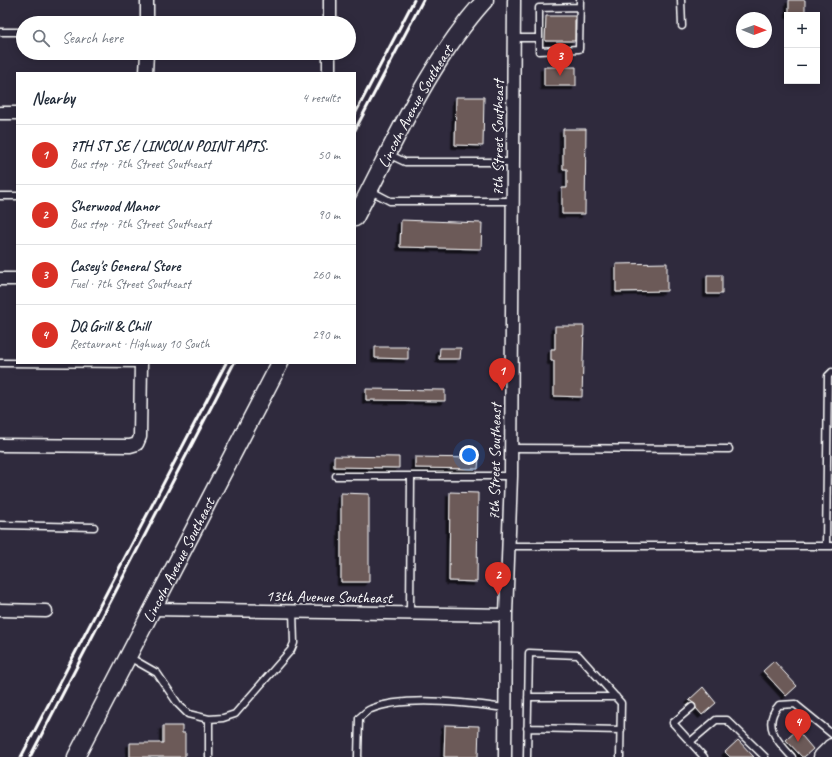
<!DOCTYPE html>
<html lang="en">
<head>
<meta charset="utf-8">
<style>
	body { margin:0; font-family:Caveat,sans-serif; background:#f2f2f3; color:#1f2937 }
	.controls { position:absolute; right:12px; top:12px; display:grid; overflow:hidden; border-radius:0px; box-shadow:0 2px 10px #0003 }
	.controls button { width:36px; height:36px; display:grid; place-items:center; padding:0; border:0; border-bottom:1px solid #e0e1e3; background:#fff; color:#1f2937; font:20px sans-serif }
	.compass { position:absolute; left:736px; top:12px; width:36px; height:36px; border-radius:50%; background:#fff; box-shadow:0 2px 10px #0003; rotate:91deg }
	.you { position:absolute; left:469px; top:455px; width:14px; height:14px; margin:-10px; border:3px solid #fff; border-radius:50%; background:#1a73e8; box-shadow:0 0 0 6px #1a73e833 }
	.badge { display:grid; place-items:center; width:26px; height:26px; border-radius:50%; background:#d93025; color:#fff; font-size:13px; font-weight:700 }
	.pin { position:absolute; translate:-50% -33px; filter:drop-shadow(0 1px 2px #0008) }
	.pin::after { content:''; position:absolute; top:21px; width:14px; height:12px; background:inherit; clip-path:polygon(0 0,100% 0,50% 100%) }
	.list { margin:0; padding:0; list-style:none }
	h2 { display:flex; justify-content:space-between; align-items:center; height:52px; margin:0; padding:0 16px; font-size:17px }
	h2 small { font-size:13px; font-weight:400; color:#747a83 }
	.list li { display:grid; grid-template-columns:26px 1fr auto; gap:12px; align-items:center; box-sizing:border-box; height:60px; padding:0 16px; border-top:1px solid #e0e1e3 }
	.list b { display:block; font-size:15px; white-space:nowrap }
	.list p { margin:0; font-size:13px; white-space:nowrap; color:#747a83 }
	.list em { font-size:13px; font-style:normal; color:#747a83 }
	.icon { flex:none; width:22px; height:22px; fill:none; stroke:currentColor; stroke-width:2; stroke-linecap:round; stroke-linejoin:round }
	.map { position:relative; flex:none; width:832px; height:757px; overflow:hidden }
	.search { position:absolute; background:#fff; box-shadow:0 2px 10px #0003; left:16px; top:16px; width:340px; height:44px; display:flex; align-items:center; gap:10px; box-sizing:border-box; padding:0 14px; border-radius:22px; color:#747a83; font-size:15px }
	.panel { position:absolute; background:#fff; box-shadow:0 2px 10px #0003; left:16px; top:72px; width:340px; height:292px; border-radius:0px }
	.map>svg:first-child { display:block }
	.building { fill:#6c5a59; stroke:#fff; filter:url(#shadow) }
	.lines { fill:none; stroke-linecap:round; stroke-linejoin:round }
	.lane-casing { stroke:#fff; stroke-width:9 }
	.street-casing { stroke:#fff; stroke-width:15 }
	.secondary-casing { stroke:#fff; stroke-width:19 }
	.lane { stroke:#2f2a3d; stroke-width:6 }
	.street { stroke:#2f2a3d; stroke-width:12 }
	.secondary { stroke:#2f2a3d; stroke-width:16 }
	.rail { stroke:#fff; stroke-width:3 }
	.labels { text-anchor:middle; stroke-width:4; stroke-linejoin:round; paint-order:stroke }
	.street-label { font-size:16px; fill:#fff; stroke:#2f2a3d }
</style>
</head>
<body>
<div class="map">
<svg width="832" height="757" viewBox="0 0 832 757">
	<defs>
		<filter id="shadow"><feDropShadow dx="-3.5" dy="3.5" stdDeviation="0" flood-color="#0009"/></filter>
	</defs>
	<rect width="100%" height="100%" fill="#2f2a3d"/>
	<filter id="ink" filterUnits="userSpaceOnUse"><feTurbulence type="fractalNoise" baseFrequency=".025" numOctaves="2"/><feDisplacementMap in="SourceGraphic" scale="8" xChannelSelector="R" yChannelSelector="G"/><feConvolveMatrix kernelMatrix="1 2 1 2 8 2 1 2 1" color-interpolation-filters="sRGB"/></filter>
	<g filter="url(#ink)">
		<path class="building" d="M789 0H805V15H789Z
			M546 16H575V41H545Z
			M544 67H576V86H544Z
			M456 97H484L483 146 455 145Z
			M563 129H586L585 214H562V188H567V169H563Z
			M401 220 482 223 481 249 400 247Z
			M667 263V291L616 292V264Z
			M707 275H722V294H707Z
			M555 326H584L582 397 554 396V361H551V349H555Z
			M375 347H408V359L375 358Z
			M440 348H461L460 359H439Z
			M366 389 445 390V401L366 400Z
			M334 456 399 457V468L334 467Z
			M415 457 479 458 478 469 415 468Z
			M450 492 478 493 477 582 449 581Z
			M341 493 369 494V582H341Z
			M774 661 797 686 786 696 763 671Z
			M703 687 716 703 702 715 696 708 695 704 689 700Z
			M445 725 479 726 478 757H444Z
			M163 726H182V733H185V757H130V743H163Z
			M797 730 813 749 804 757H802L786 740Z
			M738 740 754 757H730L725 752Z"/>
		<g class="lines">
			<defs>
				<path id="lane" d="M681 0 682 26
					M0 32H23
					M514 38H539V51L579 49 580 0
					M539 38V8L580 7
					M388 154 405 162H513
					M371 191 390 201H513
					M0 196H17
					M0 363 141 364
					M511 448 729 449
					M336 476H511
					M0 525 94 527
					M509 546H832
					M826 546 828 376 832 372
					M410 613 411 476
					M129 657 157 673 178 704 188 714 209 719 223 718 235 714 291 650 294 643 293 611
					M528 697H616
					M692 707 673 723 704 757
					M527 728 621 730
					M690 742 716 720H727L765 757
					M209 757V719
					M358 757 359 718C363 715 367 710 371 709 404 695 470 703 505 708
					M527 757 529 653 578 655 621 703 620 757
					M792 757C778 742 761 725 779 705L795 704 832 734"/>
				<path id="street" d="M147 0V23
					M330 23V0
					M146 73 147 53
					M329 73V53
					M0 113H17
					M0 279H17
					M0 445 130 446 137 444 140 437 141 363
					M152 609 506 615
					M0 610 46 611
					M505 757 506 615 511 476 514 0"/>
				<g id="secondary">
					<path id="s1" d="M355 218C394 144 428 63 485 0"/>
					<path id="s2" d="M76 757 280 363"/>
					<path d="M822 757 832 747"/>
				</g>
			</defs>
			<use href="#lane" class="lane-casing"/>
			<use href="#street" class="street-casing"/>
			<use href="#secondary" class="secondary-casing"/>
			<use href="#lane" class="lane"/>
			<use href="#street" class="street"/>
			<use href="#secondary" class="secondary"/>
			<path class="rail" d="M355 114 414 0
				M355 130 423 0
				M21 757 226 363
				M30 757 234 363"/>
		</g>
	</g>
	<g class="labels">
		<g class="street-label">
			<text dy="6" stroke="none"><textPath href="#s1" startOffset="127">Lincoln Avenue Southeast</textPath></text>
			<text transform="translate(497 138) rotate(-90)" y="6">7th Street Southeast</text>
			<text transform="translate(494 462) rotate(-89)" y="6">7th Street Southeast</text>
			<text dy="6" stroke="none"><textPath href="#s2" startOffset="222">Lincoln Avenue Southeast</textPath></text>
			<text transform="translate(329 596) rotate(1)" y="6">13th Avenue Southeast</text>
		</g>
	</g>
</svg>
<div class="controls">
<button>+</button>
<button>−</button>
</div>
<svg class="compass" viewBox="-18 -18 36 36"><path d="M0-13l5 13h-10z" fill="#e53935"/><path d="M0 13l5-13h-10z" fill="#747a83"/></svg>
<div class="you"></div>
<div class="pin badge" style="left:502px;top:391px">1</div>
<div class="pin badge" style="left:498px;top:595px">2</div>
<div class="pin badge" style="left:560px;top:76px">3</div>
<div class="pin badge" style="left:798px;top:742px">4</div>
<div class="search"><svg class="icon" aria-label="search" viewBox="0 0 24 24"><circle cx="10" cy="10" r="6"/><path d="M15 15l6 6"/></svg>Search here</div>
<section class="panel">
<h2>Nearby<small>4 results</small></h2>
<ul class="list">
<li><span class="badge">1</span><div><b>7TH ST SE / LINCOLN POINT APTS.</b><p>Bus stop · 7th Street Southeast</p></div><em>50 m</em></li>
<li><span class="badge">2</span><div><b>Sherwood Manor</b><p>Bus stop · 7th Street Southeast</p></div><em>90 m</em></li>
<li><span class="badge">3</span><div><b>Casey's General Store</b><p>Fuel · 7th Street Southeast</p></div><em>260 m</em></li>
<li><span class="badge">4</span><div><b>DQ Grill &amp; Chill</b><p>Restaurant · Highway 10 South</p></div><em>290 m</em></li>
</ul>
</section>
</div>
</body>
</html>
